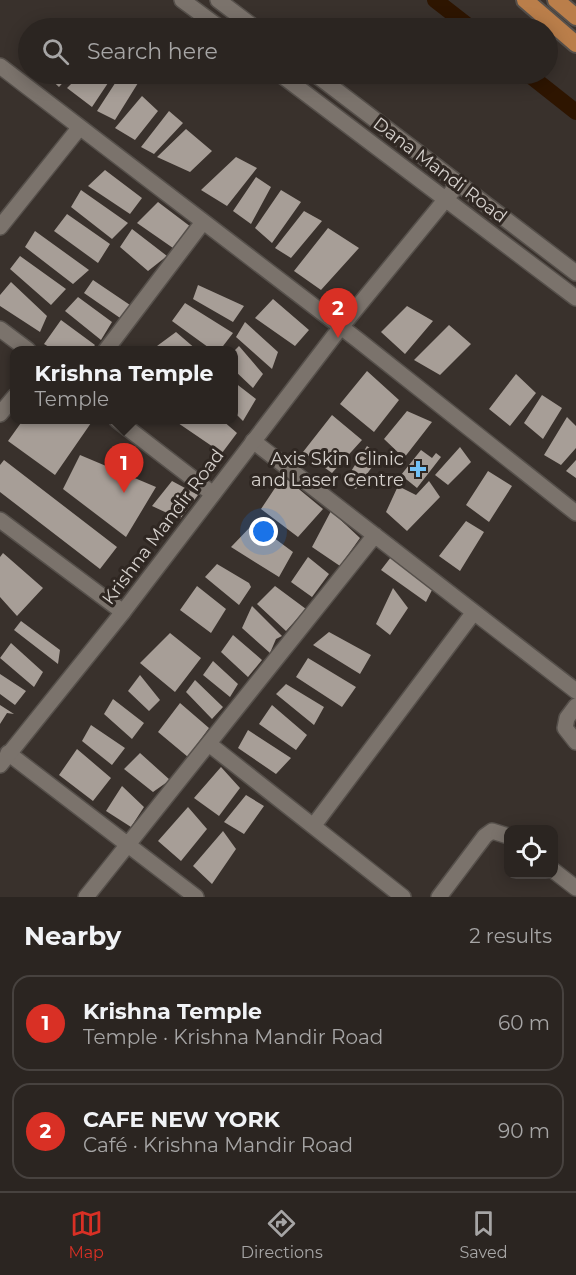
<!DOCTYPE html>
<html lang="en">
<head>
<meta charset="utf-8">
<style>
	body { margin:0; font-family:Montserrat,sans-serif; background:#332d2a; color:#f1f3f6 }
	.controls { position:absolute; right:18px; bottom:18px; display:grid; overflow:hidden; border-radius:12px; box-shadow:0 3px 15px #0003 }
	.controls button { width:54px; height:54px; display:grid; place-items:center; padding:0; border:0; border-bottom:2px solid #47423f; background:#2b2521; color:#f1f3f6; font:30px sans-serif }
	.you { position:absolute; left:264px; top:532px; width:21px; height:21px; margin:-15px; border:4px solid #fff; border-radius:50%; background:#1a73e8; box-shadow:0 0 0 9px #1a73e833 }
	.badge { display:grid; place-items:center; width:39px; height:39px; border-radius:50%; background:#d93025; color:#fff; font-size:20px; font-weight:700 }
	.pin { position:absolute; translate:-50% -50px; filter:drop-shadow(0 2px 3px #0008) }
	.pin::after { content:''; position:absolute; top:32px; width:21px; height:18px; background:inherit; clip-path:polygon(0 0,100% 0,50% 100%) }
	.popup { position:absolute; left:10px; top:346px; width:228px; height:78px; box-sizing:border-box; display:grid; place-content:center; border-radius:12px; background:#2b2521; filter:drop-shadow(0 2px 4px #0005); font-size:20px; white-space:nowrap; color:#a6a5a5 }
	.popup b { font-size:22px; color:#f1f3f6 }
	.popup::after { content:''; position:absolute; left:50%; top:100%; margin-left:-12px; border:12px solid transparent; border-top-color:#2b2521 }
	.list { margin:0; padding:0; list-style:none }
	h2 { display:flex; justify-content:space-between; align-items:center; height:78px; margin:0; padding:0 24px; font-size:26px }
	h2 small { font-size:20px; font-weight:400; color:#a6a5a5 }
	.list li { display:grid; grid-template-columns:39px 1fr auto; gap:18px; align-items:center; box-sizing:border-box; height:96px; margin:0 12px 12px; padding:0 12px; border:2px solid #47423f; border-radius:18px }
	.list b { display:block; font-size:22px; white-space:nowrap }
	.list p { margin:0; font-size:20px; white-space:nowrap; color:#a6a5a5 }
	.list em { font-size:20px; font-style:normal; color:#a6a5a5 }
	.icon { flex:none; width:33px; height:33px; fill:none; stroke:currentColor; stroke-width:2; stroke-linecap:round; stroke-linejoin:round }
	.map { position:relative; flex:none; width:576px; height:897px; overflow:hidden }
	.search { position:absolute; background:#2b2521; box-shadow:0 3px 15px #0003; left:18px; right:18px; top:18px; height:66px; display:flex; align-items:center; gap:15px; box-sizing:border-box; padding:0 21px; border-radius:33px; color:#a6a5a5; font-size:22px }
	.sheet { height:294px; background:#2b2521 }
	nav { display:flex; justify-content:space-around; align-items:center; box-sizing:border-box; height:84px; border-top:2px solid #47423f; background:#2b2521; font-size:16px; color:#a6a5a5 }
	nav a { display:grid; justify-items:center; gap:3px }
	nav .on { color:#d93025 }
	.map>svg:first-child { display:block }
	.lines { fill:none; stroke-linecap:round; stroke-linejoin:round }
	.canal { stroke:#2e1500; stroke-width:16 }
	.building { fill:#a79e97 }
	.minor-casing { stroke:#56504b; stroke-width:18 }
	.tertiary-casing { stroke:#56504b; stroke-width:18 }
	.trunk-casing { stroke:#56504b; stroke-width:20 }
	.minor { stroke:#7b736c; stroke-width:15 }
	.tertiary { stroke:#7b736c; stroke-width:15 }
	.trunk { stroke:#ba7e4a; stroke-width:16 }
	.poi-dot { fill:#72c1f5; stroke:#2f2722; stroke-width:2 }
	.labels { text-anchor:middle; stroke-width:6; stroke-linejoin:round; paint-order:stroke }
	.street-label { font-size:18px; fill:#d5d0cc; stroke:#2f2722 }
	.poi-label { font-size:18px; fill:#d5d0cc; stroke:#2f2722; text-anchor:end }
</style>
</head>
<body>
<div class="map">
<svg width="576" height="897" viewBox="0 0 576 897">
	<rect width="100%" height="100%" fill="#39312c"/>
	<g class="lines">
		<path class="canal" d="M435 0 471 28
			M528 74 576 112"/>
	</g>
	<path class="building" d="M45 74H71L59 87Z
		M81 74H114L92 107 67 88Z
		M121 74 138 83 115 120 97 111Z
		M142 96 158 111 135 140 115 128Z
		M169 111 183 123 154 154 141 147Z
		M186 129 212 151 190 172 157 157Z
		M236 157 257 168 227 206 201 190Z
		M105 170 142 198 130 214 88 186Z
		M256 177 271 187 251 224 233 211Z
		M81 190 128 223 112 239 71 207Z
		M281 190 301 202 272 243 255 228Z
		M158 202 191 227 173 248 137 223Z
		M304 211 322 221 291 258 275 248Z
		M67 214 110 244 98 263 54 231Z
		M328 228 359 248 321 290 294 271Z
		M132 229 167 256 148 271 120 247Z
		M35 231 89 270 73 284 25 247Z
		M20 256 66 289 51 305 10 269Z
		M93 280 130 305 123 320 84 293Z
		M11 282 47 316 40 332 0 306V295Z
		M198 285 244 306 233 322 193 299Z
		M78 297 112 322 101 340 65 311Z
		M273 299 309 330 295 346 255 318Z
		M185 303 233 333 220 350H212L172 321Z
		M407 306 433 321 405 354 381 332Z
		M61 320 95 345 91 350H54L44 344Z
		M245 322 278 352 272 369 236 337Z
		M449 325 471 344 440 375 414 360Z
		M176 332 197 350H162L157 346Z
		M239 346 263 374 253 388 234 370V351Z
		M367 371 399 400 374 432 340 404Z
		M516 374 536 393 510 426 489 409Z
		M234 382 256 399 243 421 234 412Z
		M542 395 562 408 543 439 524 423Z
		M407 411 432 422 404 458 384 439Z
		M332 415 362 440 332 473 303 452Z
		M567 417 576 426V448L561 465 544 455Z
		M23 420H87L91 423 55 475 8 441Z
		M181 420H222L237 433 222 453 178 423Z
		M367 446 380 456 356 489 343 484Z
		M460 447 471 462 448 485 435 475Z
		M421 450 432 458 436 453 441 457 417 488 401 475Z
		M80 455 156 487 126 537 63 489Z
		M4 460 117 547 100 569 0 492V465Z
		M576 460V478L566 471Z
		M488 471 512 486 489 522 466 505Z
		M283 476 323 509 298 537 261 509Z
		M172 481 198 495 180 519 152 506Z
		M429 481 440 497 407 531 386 512 398 486 416 495Z
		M331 511 360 538 340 566 312 547Z
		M466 521 484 532 460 571 439 556Z
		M254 523 293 552 279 577 231 547Z
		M3 553 43 588 17 616 0 597V557Z
		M308 557 329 574 312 597 291 582Z
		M391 557 433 588 426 602 381 570Z
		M217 564 249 583 251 587 239 605 205 577Z
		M197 586 226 609 211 633 180 610Z
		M275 586 306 609 286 631 257 604Z
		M393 588 408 608 390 635 376 624Z
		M252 606 282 636 276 639 270 653 242 628Z
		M21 621 60 650 58 664 14 630Z
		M329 632 371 655 360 674 313 645Z
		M170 633 201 658 175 692 140 663Z
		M233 635 262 660 248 677 221 652Z
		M11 643 43 672 34 687 0 658Z
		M308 658 356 687 342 707 296 677Z
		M213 661 238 684 230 697 203 675Z
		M0 674 26 691 15 705 0 694Z
		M140 675 160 700 149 711 128 691Z
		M195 680 223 707 212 719 186 692Z
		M286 684 324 707 314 725 276 694Z
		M113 699 144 723 132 739 104 714Z
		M180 703 209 728 188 757 158 732Z
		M0 705 14 714 7 713 0 724Z
		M272 705 307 735 296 750 259 724Z
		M91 725 125 748 112 765 82 741Z
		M248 730 291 758 276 774 238 748Z
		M77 749 111 778 93 801 59 775Z
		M140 753 170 780 153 792 124 769Z
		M221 767 240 788 219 816 194 798Z
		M122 786 144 807 131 827 106 811Z
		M246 795 264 806 244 834 224 822Z
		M188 807 207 829 181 861 158 841Z
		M223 831 236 849 212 884 193 866Z"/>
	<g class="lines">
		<defs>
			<path id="minor" d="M0 66 358 340 576 513
				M0 227 80 127
				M0 329 28 350
				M106 350 203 222
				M0 414 15 396
				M117 420 213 494
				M253 441 576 691
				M0 520 123 612
				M576 706 567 718 565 728 576 742
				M209 744 403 897
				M8 753 196 897
				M314 825 474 612
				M554 871 576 888
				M86 897 375 535
				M439 897 485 836 492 831 508 836"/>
			<path id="tertiary" d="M182 0 220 28
				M218 0 255 28
				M280 74 576 298
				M315 74 576 273
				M0 765 123 612 337 332 459 183"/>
			<path id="trunk" d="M525 0 576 44
				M556 0 576 17"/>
		</defs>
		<use href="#minor" class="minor-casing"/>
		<use href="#tertiary" class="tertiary-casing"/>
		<use href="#trunk" class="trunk-casing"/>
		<use href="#minor" class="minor"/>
		<use href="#tertiary" class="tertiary"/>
		<use href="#trunk" class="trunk"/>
	</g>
	<path class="poi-dot" d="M415 460h6v6h6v6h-6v6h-6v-6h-6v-6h6z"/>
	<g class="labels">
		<g class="street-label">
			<text transform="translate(440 170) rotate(37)" y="6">Dana Mandi Road</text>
			<text transform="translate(163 527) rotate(-53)" y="6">Krishna Mandir Road</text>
		</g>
		<g class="poi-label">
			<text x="404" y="465">Axis Skin Clinic<tspan x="404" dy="21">and Laser Centre</tspan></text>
		</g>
	</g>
</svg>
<div class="controls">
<button><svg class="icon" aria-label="locate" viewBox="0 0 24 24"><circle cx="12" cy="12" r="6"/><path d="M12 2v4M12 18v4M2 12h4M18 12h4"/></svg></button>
</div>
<div class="you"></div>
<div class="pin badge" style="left:124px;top:493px">1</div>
<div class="popup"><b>Krishna Temple</b>Temple</div>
<div class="pin badge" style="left:338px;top:338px">2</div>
<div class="search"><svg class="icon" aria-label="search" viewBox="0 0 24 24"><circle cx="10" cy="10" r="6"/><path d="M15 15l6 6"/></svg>Search here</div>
</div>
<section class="sheet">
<h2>Nearby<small>2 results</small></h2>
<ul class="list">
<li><span class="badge">1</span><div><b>Krishna Temple</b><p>Temple · Krishna Mandir Road</p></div><em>60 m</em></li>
<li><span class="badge">2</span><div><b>CAFE NEW YORK</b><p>Café · Krishna Mandir Road</p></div><em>90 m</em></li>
</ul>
</section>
<nav>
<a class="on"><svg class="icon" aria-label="map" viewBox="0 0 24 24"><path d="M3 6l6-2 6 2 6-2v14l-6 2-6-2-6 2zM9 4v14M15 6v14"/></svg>Map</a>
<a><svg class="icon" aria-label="directions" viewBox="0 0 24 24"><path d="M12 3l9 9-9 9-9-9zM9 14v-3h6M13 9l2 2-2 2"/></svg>Directions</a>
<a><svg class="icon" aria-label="saved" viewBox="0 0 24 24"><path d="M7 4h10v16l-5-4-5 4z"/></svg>Saved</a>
</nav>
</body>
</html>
